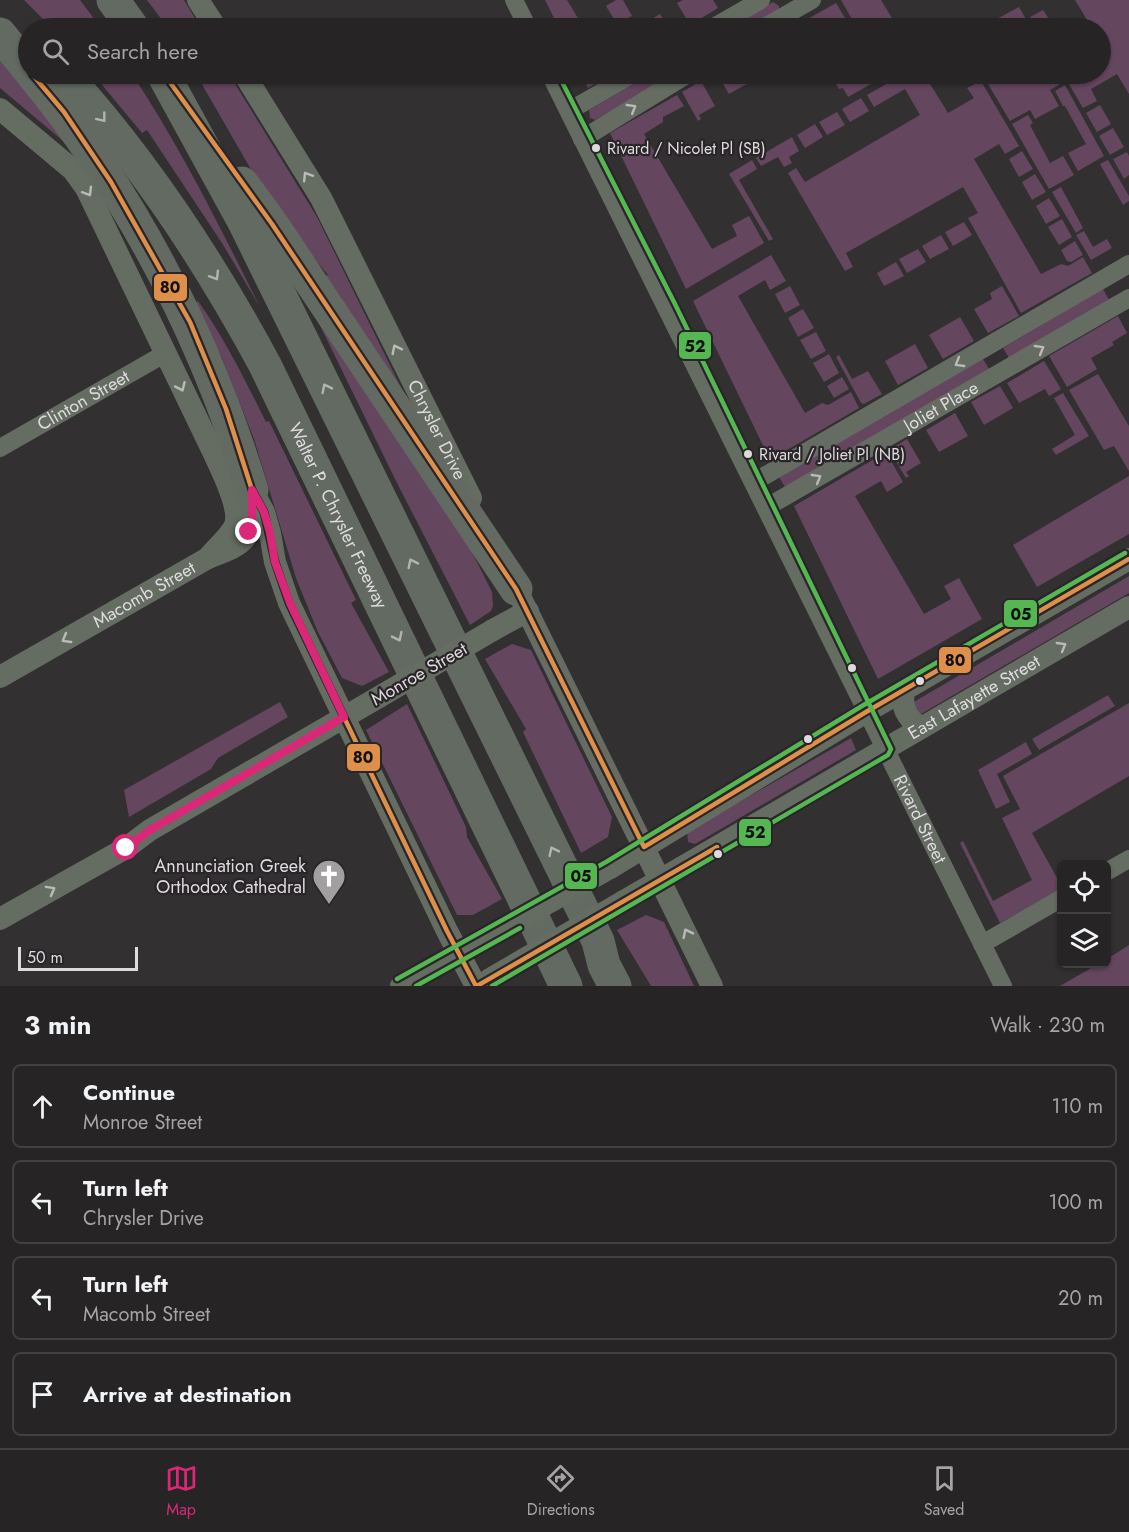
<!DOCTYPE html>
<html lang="en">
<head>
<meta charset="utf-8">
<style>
	body { margin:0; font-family:Jost,sans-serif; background:#2e2c2d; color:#f1f3f6 }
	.controls { position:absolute; right:18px; bottom:18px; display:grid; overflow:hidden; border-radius:9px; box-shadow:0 2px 4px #0004 }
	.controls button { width:54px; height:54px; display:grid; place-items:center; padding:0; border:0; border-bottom:2px solid #424142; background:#262425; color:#f1f3f6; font:30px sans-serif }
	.scale { position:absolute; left:18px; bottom:15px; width:120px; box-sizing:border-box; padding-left:6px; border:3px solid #dedbdd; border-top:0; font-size:16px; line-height:21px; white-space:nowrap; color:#dedbdd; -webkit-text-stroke:4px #292529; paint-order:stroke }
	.stop { position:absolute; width:18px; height:18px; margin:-14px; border:4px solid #db2777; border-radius:50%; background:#fff }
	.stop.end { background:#db2777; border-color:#fff; box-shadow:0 2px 6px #0008 }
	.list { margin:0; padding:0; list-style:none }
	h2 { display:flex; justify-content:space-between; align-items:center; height:78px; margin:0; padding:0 24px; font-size:26px }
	h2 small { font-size:20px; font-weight:400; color:#a4a4a7 }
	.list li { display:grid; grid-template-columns:39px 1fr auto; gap:18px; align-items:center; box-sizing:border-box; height:84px; margin:0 12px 12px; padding:0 12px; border:2px solid #424142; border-radius:9px }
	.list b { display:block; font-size:22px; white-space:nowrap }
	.list p { margin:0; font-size:20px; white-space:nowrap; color:#a4a4a7 }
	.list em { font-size:20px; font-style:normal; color:#a4a4a7 }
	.icon { flex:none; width:33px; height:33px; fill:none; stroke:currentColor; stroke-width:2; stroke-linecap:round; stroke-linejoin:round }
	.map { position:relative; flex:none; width:1129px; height:986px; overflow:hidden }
	.search { position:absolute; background:#262425; box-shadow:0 2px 4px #0004; left:18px; right:18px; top:18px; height:66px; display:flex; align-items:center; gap:15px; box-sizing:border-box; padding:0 21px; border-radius:33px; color:#a4a4a7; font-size:22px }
	.sheet { height:462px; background:#262425 }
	nav { display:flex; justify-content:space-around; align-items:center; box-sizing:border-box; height:84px; border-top:2px solid #424142; background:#262425; font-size:16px; color:#a4a4a7 }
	nav a { display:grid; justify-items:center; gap:3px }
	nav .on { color:#db2777 }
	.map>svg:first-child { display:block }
	.green { fill:#65465f }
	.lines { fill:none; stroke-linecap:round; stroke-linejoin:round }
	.minor { stroke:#656d63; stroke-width:18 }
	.tertiary { stroke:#656d63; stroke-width:22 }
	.motorway { stroke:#626a61; stroke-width:33 }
	.tertiary-bridge { stroke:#656d63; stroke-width:22 }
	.bus-1-casing { stroke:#292529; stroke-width:9 }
	.bus-2-casing { stroke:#292529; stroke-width:9 }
	.bus-3-casing { stroke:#292529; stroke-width:9 }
	.bus-1 { stroke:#de8f49; stroke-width:4.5 }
	.bus-2 { stroke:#54b752; stroke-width:4.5 }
	.bus-3 { stroke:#54b752; stroke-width:4.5 }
	.oneway { stroke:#babab8 }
	.oneway2 { stroke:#b3b3b2 }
	.route { stroke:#db2777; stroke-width:8 }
	.bus-dot { fill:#dedbdd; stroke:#292529; stroke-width:2 }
	.labels { text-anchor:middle; stroke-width:4.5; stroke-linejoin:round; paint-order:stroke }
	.bus-label { font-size:16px; fill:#dedbdd; stroke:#292529; text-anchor:start }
	.street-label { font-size:18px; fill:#dedbdd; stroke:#292529 }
	.poi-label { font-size:18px; fill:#dedbdd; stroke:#292529; text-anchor:end }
	.line-badge { stroke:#292529; stroke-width:2 }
	.pale-badge-label { font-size:16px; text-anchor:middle; font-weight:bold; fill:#111 }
</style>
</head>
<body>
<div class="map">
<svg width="1129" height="986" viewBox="0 0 1129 986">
	<rect width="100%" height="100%" fill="#323031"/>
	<path class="green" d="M24 0H80L101 28H52Z
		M147 0H184L201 28H168Z
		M545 0H567L584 28H559Z
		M616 0H623L632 16 617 24 606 6Z
		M683 0H713L718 8 690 25 677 3Z
		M841 0H881L898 28H857Z
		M1075 0H1129V94L1117 74 1091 89 1097 101 1083 108 1063 74H1100V28H1092Z
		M773 2 779 6V14L753 28H728Z
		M836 3 851 28H810L806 20Z
		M1019 7 1031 28H980Z
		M1043 10 1055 28H1037L1030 17Z
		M660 14 669 28H646L643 24Z
		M0 52 68 145 0 88Z
		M93 74H132C181 148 220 227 260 307L222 243 147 130 142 133Z
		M196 74H229L317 217 420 426 321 277 328 275 295 235 253 173Z
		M581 74H612L588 88Z
		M651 74H676L595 120 590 118 589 110Z
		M717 74H757L759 77 729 94Z
		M834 74H877L880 79 848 97 843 88 839 89 831 76Z
		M883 74H924L948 113 974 98 967 88 981 81 1019 146 1005 154 999 144 974 159 1041 274 1061 264 1068 266 1083 257 1092 273 1021 313 968 218 978 213 963 187 846 253 853 267 845 271 788 173 796 168 805 182 920 115 905 89 874 107 867 95 888 83Z
		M982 74H1057L1062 83 1050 90 1059 106 1035 119 1030 110 1010 121Z
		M701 81 715 106 699 115 701 119 698 121 682 92Z
		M1065 85 1104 156 1078 171 1068 153 1086 144 1065 106H1063L1055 91Z
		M677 95 684 106 663 117V122L644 134 712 249 737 236 732 225 749 216 764 243 686 289 610 133Z
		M861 98 869 111 850 122 842 109Z
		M1100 105 1111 124 1097 132 1086 113Z
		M837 112 845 125 827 135 819 122Z
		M1028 115 1033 123 1030 125 1050 163 1063 156 1074 175 1049 189 1012 124Z
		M815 124 823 137 805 148 797 135Z
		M1113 128 1124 147 1110 155 1099 136Z
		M792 137 799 151 789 157 792 163 784 167 778 157 761 166 756 158Z
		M1022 151 1033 169 1019 177 1009 159Z
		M1127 152 1129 156V175L1124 179 1113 159Z
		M752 160 757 169 739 180 773 239 769 241 729 174Z
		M1108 160 1129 196V201L1123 205 1100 164Z
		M1035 174 1046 192 1032 200 1022 182Z
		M1061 187 1083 228 1076 233 1052 192Z
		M1049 198 1060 216 1046 224 1036 206Z
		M1062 219 1072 237 1059 245 1048 227Z
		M964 222 972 235 953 246 945 232Z
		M1084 231 1093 247 1107 239 1112 248 1091 260 1076 235Z
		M941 235 949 249 930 259 922 246Z
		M1075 241 1083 255 1071 262 1067 261 1061 250Z
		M918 249 926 262 907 273 899 259Z
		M771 255 786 281 770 290 765 280 738 296 805 413 822 403 828 405 851 392 859 408 770 460 693 301Z
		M896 262 904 276 884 286 877 273Z
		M790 286 800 305 785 313 775 294Z
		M1002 286 1019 316 988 333 974 309 992 299 990 293Z
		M1103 289 1109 300 1009 358 1003 348Z
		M198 301C225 339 245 380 266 422L269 421 356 600 351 603 389 672 362 686 342 678 317 630 296 578 254 439 222 358 193 304Z
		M310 305 455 519 481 570 492 592 493 606 491 611 470 625 396 481Z
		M803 309 814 328 798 337 788 318Z
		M1118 316 1127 333 1112 342 1114 345 1091 358 1097 369 1067 387 1049 356Z
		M960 317 974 341 943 359 929 335Z
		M816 332 826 351 811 359 800 340Z
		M915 344 928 368 898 385 885 361Z
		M829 354 839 373 824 382 813 363Z
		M839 355 852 379 868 371 882 394 864 404 861 403 836 357Z
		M983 359 989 369 785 487 779 477Z
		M1044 361 1061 389 1049 396 1045 389 1019 403 1007 383Z
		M1098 374 1129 426V471L1114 446 1104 450 1069 390Z
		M842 377 849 389 834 398 827 386Z
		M1000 386 1013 408 984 425 971 402Z
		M1063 393 1089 436 1056 455 1052 449 1075 435 1054 398Z
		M955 413 968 436 939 452 926 430Z
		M907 439 921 463 906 472 909 476 906 478 889 450Z
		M886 452 903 482 887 492 881 481 855 496 924 614 951 599 944 586 959 578 982 619 878 679 794 506Z
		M1129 476V534L1037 587 1013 545Z
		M1129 576V593L921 714 912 703Z
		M512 644 531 650 612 817 608 837 581 853 523 732 526 729 485 659Z
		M1108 695 1115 706 1039 750 1032 739Z
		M280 702 288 717 218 758 211 769 129 817 124 790Z
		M1129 703V776L1032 833 1061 885V889L1000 923 960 843 963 841 993 901 1032 880 1002 818 1020 809 1003 776Z
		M407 704 466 827 467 837 502 899 473 915H457L366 730Z
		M851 738 856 750 695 844 688 842 687 832Z
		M1026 742 1032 754 997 774 1010 802 996 809 978 770Z
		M646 915 664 922 694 986H651L617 930Z
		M1129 945V986H1060L1098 964H1106L1107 959Z"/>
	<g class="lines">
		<g class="minor">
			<path d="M514 0 528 28"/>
			<path d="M712 28 761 0"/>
			<path d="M763 28 812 0"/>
			<path id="s1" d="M550 74 1003 986"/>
			<path d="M569 111 633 74"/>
			<path d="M582 139 688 74"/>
			<path id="s2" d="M0 448 166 353"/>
			<path d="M754 482 1129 264"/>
			<path id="s3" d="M767 507 1129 298"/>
			<path d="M1106 872 1129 859"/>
			<path d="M982 944 1062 898"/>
		</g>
		<g class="tertiary">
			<path d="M198 0 216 28"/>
			<path id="s4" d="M244 74 321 198 471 498"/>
			<path d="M0 109 73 170 86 188 216 458C223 474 241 508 235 525 231 535 215 549 208 558"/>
			<path d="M252 490 264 512 270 533 275 562 289 603 447 931 476 986"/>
			<path d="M510 576 712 986"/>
			<path d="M493 630 528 611"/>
			<path id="s5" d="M0 677 208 558C244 544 251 543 252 503"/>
			<path d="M904 690C901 708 906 716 920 728"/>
			<path d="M610 868 866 712 1129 559"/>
			<path id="s6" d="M624 901 1129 607"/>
			<path d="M0 919 126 848 150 830 379 697"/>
			<path d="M401 986 471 947"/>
		</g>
		<g class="motorway">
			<path d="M113 0 133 28"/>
			<path d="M0 34 28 69"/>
			<path d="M32 74C134 198 205 337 252 490"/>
			<path id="s7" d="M64 74C144 162 209 261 265 365L566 986"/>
			<path d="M163 74 244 222 598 941 604 965 615 986"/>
			<path d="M242 183 272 224 516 589"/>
		</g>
		<path class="tertiary-bridge" d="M379 697 493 630
			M477 943 610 868
			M490 979 624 901"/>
		<defs>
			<path id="bus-1" d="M32 74 64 112 111 182 190 322 226 409 252 490 264 512 275 562 289 603 447 931 476 986
				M164 74 272 224 516 589 644 847 866 712 1129 559
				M477 986 717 847"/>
			<path id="bus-2" d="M416 986 520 928
				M492 986 888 755 891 749 675 304 558 74"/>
			<path id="bus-3" d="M397 979 606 862 862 706 1125 553"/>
		</defs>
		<use href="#bus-1" class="bus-1-casing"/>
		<use href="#bus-2" class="bus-2-casing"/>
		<use href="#bus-3" class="bus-3-casing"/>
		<use href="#bus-1" class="bus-1"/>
		<use href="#bus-2" class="bus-2"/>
		<use href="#bus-3" class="bus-3"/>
	</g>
	<defs><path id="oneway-chevron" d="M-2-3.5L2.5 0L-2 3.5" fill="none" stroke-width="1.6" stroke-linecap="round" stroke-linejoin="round" transform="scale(1.5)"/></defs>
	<g class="oneway">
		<use href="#oneway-chevron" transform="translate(632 108) rotate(-31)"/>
		<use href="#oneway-chevron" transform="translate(307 176) rotate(-122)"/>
		<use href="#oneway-chevron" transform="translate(88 192) rotate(59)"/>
		<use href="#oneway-chevron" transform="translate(396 349) rotate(-117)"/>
		<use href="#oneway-chevron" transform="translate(1040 349) rotate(-30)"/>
		<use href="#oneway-chevron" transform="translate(959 363) rotate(150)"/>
		<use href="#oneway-chevron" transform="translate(181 387) rotate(66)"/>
		<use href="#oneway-chevron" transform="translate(817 478) rotate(-30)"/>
		<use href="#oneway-chevron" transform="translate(66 639) rotate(150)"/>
		<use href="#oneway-chevron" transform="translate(1062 646) rotate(-30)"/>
		<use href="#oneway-chevron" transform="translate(51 890) rotate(-29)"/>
		<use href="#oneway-chevron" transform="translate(687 933) rotate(-116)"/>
	</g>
	<g class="oneway2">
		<use href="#oneway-chevron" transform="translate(102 118) rotate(52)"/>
		<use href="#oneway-chevron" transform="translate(215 276) rotate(58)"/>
		<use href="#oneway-chevron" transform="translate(326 388) rotate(-116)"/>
		<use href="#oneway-chevron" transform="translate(412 563) rotate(-116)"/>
		<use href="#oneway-chevron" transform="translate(398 637) rotate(64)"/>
		<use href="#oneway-chevron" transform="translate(553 851) rotate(-116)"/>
	</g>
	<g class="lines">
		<path class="route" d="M126 848 150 830 344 717 290 603 275 562 270 533 264 512 252 490V522L249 532"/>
	</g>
	<defs>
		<symbol id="church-pin" viewBox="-11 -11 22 30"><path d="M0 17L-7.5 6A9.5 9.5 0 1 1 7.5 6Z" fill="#a29fa1" stroke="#292529"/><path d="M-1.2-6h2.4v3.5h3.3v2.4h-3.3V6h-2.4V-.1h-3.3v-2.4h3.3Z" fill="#fff"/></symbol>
	</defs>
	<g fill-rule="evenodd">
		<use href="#church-pin" x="310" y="857" width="38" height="52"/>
	</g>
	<g class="bus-dot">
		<circle cx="596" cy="148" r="5"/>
		<circle cx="748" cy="454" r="5"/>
		<circle cx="852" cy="668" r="5"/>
		<circle cx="920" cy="681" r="5"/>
		<circle cx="808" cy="739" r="5"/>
		<circle cx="718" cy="854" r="5"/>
	</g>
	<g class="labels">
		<g class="bus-label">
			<text x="607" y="154">Rivard / Nicolet Pl (SB)</text>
			<text x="759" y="460">Rivard / Joliet Pl (NB)</text>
		</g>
		<g class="street-label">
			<text dy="6" stroke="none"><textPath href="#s2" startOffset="96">Clinton Street</textPath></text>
			<text dy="6" stroke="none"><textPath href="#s3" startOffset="201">Joliet Place</textPath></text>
			<text dy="6" stroke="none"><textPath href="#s4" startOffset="405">Chrysler Drive</textPath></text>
			<text dy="6" stroke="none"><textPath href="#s7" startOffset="522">Walter P. Chrysler Freeway</textPath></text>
			<text dy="6" stroke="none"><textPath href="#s5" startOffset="166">Macomb Street</textPath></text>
			<text transform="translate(419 674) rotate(-30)" y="6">Monroe Street</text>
			<text dy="6" stroke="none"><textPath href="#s6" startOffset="405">East Lafayette Street</textPath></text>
			<text dy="6" stroke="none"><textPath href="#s1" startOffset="832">Rivard Street</textPath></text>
		</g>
		<g class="poi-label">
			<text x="306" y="872">Annunciation Greek<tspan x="306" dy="21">Orthodox Cathedral</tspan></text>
		</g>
	</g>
	<g class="line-badge">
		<rect x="153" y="273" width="35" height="29" rx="6" fill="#de8f49"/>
		<rect x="678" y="331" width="34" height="29" rx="6" fill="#54b752"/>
		<rect x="1003" y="599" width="35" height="29" rx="6" fill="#54b752"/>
		<rect x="938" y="646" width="34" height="28" rx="6" fill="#de8f49"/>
		<rect x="346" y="743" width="35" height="29" rx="6" fill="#de8f49"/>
		<rect x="738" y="818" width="34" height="29" rx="6" fill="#54b752"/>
		<rect x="564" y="862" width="34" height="28" rx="6" fill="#54b752"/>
	</g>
	<g class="pale-badge-label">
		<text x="170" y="293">80</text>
		<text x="695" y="352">52</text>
		<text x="1021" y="620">05</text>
		<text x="955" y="666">80</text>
		<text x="363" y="763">80</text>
		<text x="755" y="838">52</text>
		<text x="581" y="882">05</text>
	</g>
</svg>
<div class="controls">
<button><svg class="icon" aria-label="locate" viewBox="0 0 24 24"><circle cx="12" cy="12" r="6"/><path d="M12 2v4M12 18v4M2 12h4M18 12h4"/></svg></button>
<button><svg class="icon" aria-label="layers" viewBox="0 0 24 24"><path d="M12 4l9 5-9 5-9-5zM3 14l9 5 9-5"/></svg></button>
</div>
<div class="scale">50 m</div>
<div class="stop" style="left:126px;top:848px"></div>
<div class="stop end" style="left:249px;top:532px"></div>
<div class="search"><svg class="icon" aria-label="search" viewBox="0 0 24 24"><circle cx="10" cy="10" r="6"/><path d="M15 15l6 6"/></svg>Search here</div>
</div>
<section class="sheet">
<h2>3 min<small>Walk · 230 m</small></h2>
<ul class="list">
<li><svg class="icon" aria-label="ahead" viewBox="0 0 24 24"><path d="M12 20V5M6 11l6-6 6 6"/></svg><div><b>Continue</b><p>Monroe Street</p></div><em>110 m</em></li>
<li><svg class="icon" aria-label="left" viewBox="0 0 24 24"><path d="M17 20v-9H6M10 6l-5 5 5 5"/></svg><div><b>Turn left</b><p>Chrysler Drive</p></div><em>100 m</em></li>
<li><svg class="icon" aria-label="left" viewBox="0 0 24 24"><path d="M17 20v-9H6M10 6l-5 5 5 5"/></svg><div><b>Turn left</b><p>Macomb Street</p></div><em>20 m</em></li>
<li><svg class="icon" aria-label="arrive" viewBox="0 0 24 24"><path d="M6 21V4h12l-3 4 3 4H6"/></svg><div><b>Arrive at destination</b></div></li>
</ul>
</section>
<nav>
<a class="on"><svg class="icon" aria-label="map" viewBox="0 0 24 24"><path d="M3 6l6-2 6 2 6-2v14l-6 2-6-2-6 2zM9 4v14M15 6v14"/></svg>Map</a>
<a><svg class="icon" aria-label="directions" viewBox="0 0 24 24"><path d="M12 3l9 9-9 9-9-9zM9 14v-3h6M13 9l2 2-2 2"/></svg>Directions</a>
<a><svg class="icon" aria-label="saved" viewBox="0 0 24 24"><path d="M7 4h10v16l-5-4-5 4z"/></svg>Saved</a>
</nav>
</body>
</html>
